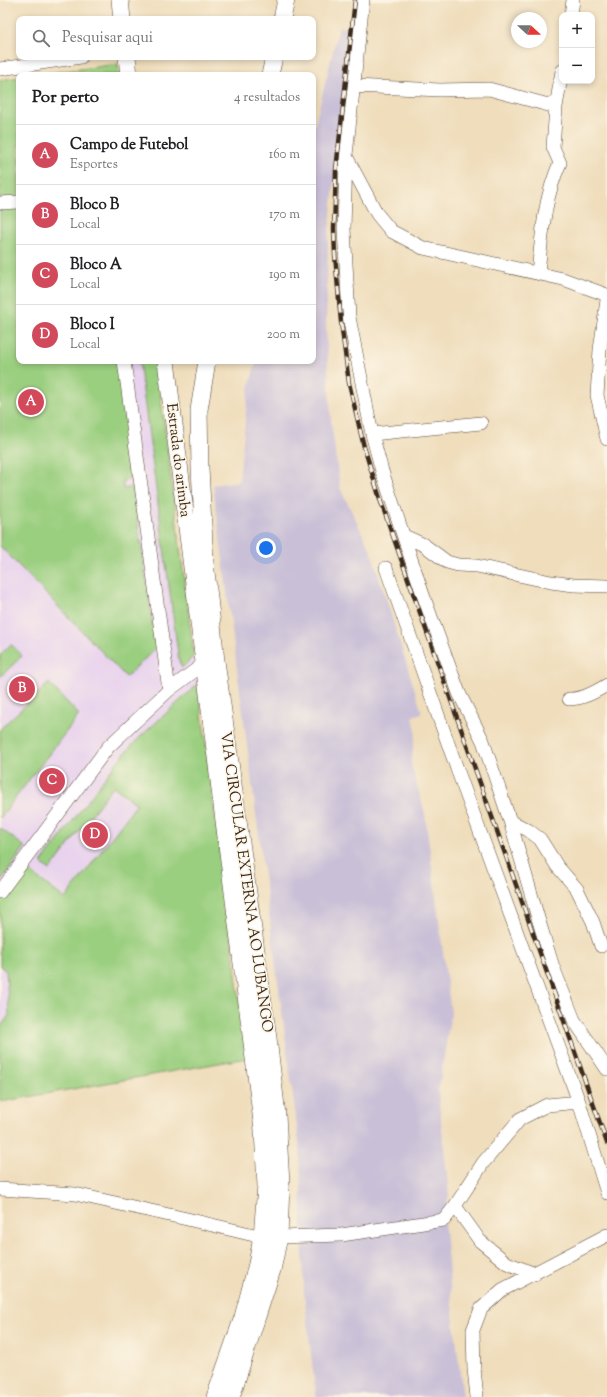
<!DOCTYPE html>
<html lang="pt">
<head>
<meta charset="utf-8">
<style>
	body { margin:0; font-family:"Sorts Mill Goudy",serif; background:#f6f6f6; color:#202124 }
	.controls { position:absolute; right:12px; top:12px; display:grid; overflow:hidden; border-radius:8px; box-shadow:0 2px 6px #0003 }
	.controls button { width:36px; height:36px; display:grid; place-items:center; padding:0; border:0; border-bottom:1px solid #e0e0e0; background:#fff; color:#202124; font:20px sans-serif }
	.compass { position:absolute; left:511px; top:12px; width:36px; height:36px; border-radius:50%; background:#fff; box-shadow:0 2px 6px #0003; rotate:111deg }
	.you { position:absolute; left:266px; top:548px; width:14px; height:14px; margin:-10px; border:3px solid #fff; border-radius:50%; background:#1a73e8; box-shadow:0 0 0 6px #1a73e833 }
	.badge { display:grid; place-items:center; width:26px; height:26px; border-radius:50%; background:#d1495b; color:#fff; font-size:13px; font-weight:700 }
	.pin { position:absolute; translate:-50% -50%; border:2px solid #fff; box-shadow:0 1px 4px #0006 }
	.list { margin:0; padding:0; list-style:none }
	h2 { display:flex; justify-content:space-between; align-items:center; height:52px; margin:0; padding:0 16px; font-size:17px }
	h2 small { font-size:13px; font-weight:400; color:#757577 }
	.list li { display:grid; grid-template-columns:26px 1fr auto; gap:12px; align-items:center; box-sizing:border-box; height:60px; padding:0 16px; border-top:1px solid #e0e0e0 }
	.list b { display:block; font-size:15px; white-space:nowrap }
	.list p { margin:0; font-size:13px; white-space:nowrap; color:#757577 }
	.list em { font-size:13px; font-style:normal; color:#757577 }
	.icon { flex:none; width:22px; height:22px; fill:none; stroke:currentColor; stroke-width:2; stroke-linecap:round; stroke-linejoin:round }
	.map { position:relative; flex:none; width:607px; height:1397px; overflow:hidden }
	.search { position:absolute; background:#fff; box-shadow:0 2px 6px #0003; left:16px; top:16px; width:300px; height:44px; display:flex; align-items:center; gap:10px; box-sizing:border-box; padding:0 14px; border-radius:8px; color:#757577; font-size:15px }
	.panel { position:absolute; background:#fff; box-shadow:0 2px 6px #0003; left:16px; top:72px; width:300px; height:292px; border-radius:8px }
	.map>svg:first-child { display:block }
	.built { fill:#e8d2ee }
	.industrial { fill:#c9bfd7 }
	.green { fill:#9bcf80; stroke:#6b7c4f }
	.lines { fill:none; stroke-linecap:round; stroke-linejoin:round }
	.minor-casing { stroke:#564536; stroke-width:14 }
	.major-casing { stroke:#564536; stroke-width:18 }
	.minor { stroke:#fff; stroke-width:13 }
	.major { stroke:#fff; stroke-width:17 }
	.rail-casing { stroke:#3b2a1e; stroke-width:4.5 }
	.rail { stroke:#fcf5e5; stroke-width:3; stroke-dasharray:9; stroke-linecap:butt }
	.labels { text-anchor:middle; stroke-width:3; stroke-linejoin:round; paint-order:stroke }
	.street-label { font-size:15px; fill:#3b2a1e; stroke:#fcf5e5 }
</style>
</head>
<body>
<div class="map">
<svg width="607" height="1397" viewBox="0 0 607 1397">
	<rect width="100%" height="100%" fill="#fcf5e5"/>
	<filter id="ink" filterUnits="userSpaceOnUse"><feTurbulence type="fractalNoise" baseFrequency=".025" numOctaves="2"/><feDisplacementMap in="SourceGraphic" scale="8" xChannelSelector="R" yChannelSelector="G"/><feConvolveMatrix kernelMatrix="1 2 1 2 8 2 1 2 1" color-interpolation-filters="sRGB"/></filter>
	<filter id="wash" filterUnits="userSpaceOnUse"><feTurbulence type="fractalNoise" baseFrequency=".012" numOctaves="4" result="noise"/><feDisplacementMap in="SourceGraphic" scale="16" xChannelSelector="R" yChannelSelector="G"/><feGaussianBlur stdDeviation="0.9" result="paint"/><feColorMatrix in="noise" values="0 0 0 0 0 0 0 0 0 0 0 0 0 0 0 0 0 1.4 0 .05"/><feComposite in="paint" operator="in"/></filter>
	<g filter="url(#wash)">
		<rect width="100%" height="100%" fill="#efddbb"/>
		<path class="built" d="M0 80 19 361H156L247 1058 0 1102Z"/>
		<path class="industrial" d="M339 27 351 29 328 240 326 329 331 420 340 488 371 551 422 713 413 716 416 731 411 764 425 814 451 1013 438 1092 449 1195 444 1220 453 1314 463 1397H316L304 1293 300 1150 213 485 239 481 248 393 256 361H313V132Z"/>
		<path class="green" d="M118 64 119 75H35Z
			M19 77V198L0 199V80Z
			M19 206V361H118L133 479 123 481V489L133 487 156 648 126 677 0 546V208Z
			M139 361H156L194 656 182 668 179 661Z
			M11 644 22 656 0 677V655Z
			M49 683 79 715 0 818V729Z
			M198 684 247 1058 0 1102V1028L9 1015 6 971 0 966V901L25 868 65 899 137 804 113 786 50 870 41 863 117 762 138 739Z
			M0 828 25 847 0 882Z"/>
	</g>
	<g filter="url(#ink)">
		<g class="lines">
			<defs>
				<path id="minor" d="M363 0 346 155 344 229 349 317 372 434 382 471 423 595 459 693 483 741 510 821 538 918 553 967 574 1020 607 1069
					M571 15 573 0
					M0 69 81 57
					M354 86 440 90 489 89 556 107 553 147 560 163C544 198 542 235 538 273
					M556 107 562 71
					M346 156 377 214 391 231 423 248 563 279 607 295
					M0 203 19 202
					M607 300 600 350 597 395 607 439
					M124 361 169 690
					M372 434 481 423
					M404 536 424 545 447 562 458 565 477 566 551 582 574 585 607 586
					M386 568 461 780 579 1102 607 1193
					M569 699C583 699 595 692 607 685
					M510 821 528 830 540 839 557 866 577 889 593 922 601 946
					M0 892 108 747 169 690 205 663
					M0 1189 75 1194 187 1219 262 1237
					M455 1206 480 1241 507 1263 535 1274
					M279 1237 341 1235 444 1220 455 1206 483 1163 520 1119 547 1105 579 1102
					M477 1397 474 1369 473 1330 481 1309 502 1290 607 1235"/>
				<path id="major" d="M120 0 122 19
					M282 19 286 0
					M127 57 129 75
					M270 75 274 57
					M166 361 263 1130 266 1186 262 1237 257 1264 243 1317 215 1397
					M207 361 199 410 200 468 205 562 216 661 268 1038 277 1115 281 1184 279 1237 272 1270 231 1397"/>
			</defs>
			<use href="#minor" class="minor-casing"/>
			<use href="#major" class="major-casing"/>
			<use href="#minor" class="minor"/>
			<use href="#major" class="major"/>
			<defs>
				<path id="rail" d="M355 0 336 170 334 229 335 255 341 322 349 383 364 447 381 502 607 1143"/>
			</defs>
			<use href="#rail" class="rail-casing"/>
			<use href="#rail" class="rail"/>
		</g>
	</g>
	<g class="labels">
		<g class="street-label">
			<text transform="translate(179 460) rotate(83)" y="5">Estrada do arimba</text>
			<text transform="translate(247 882) rotate(82)" y="5">VIA CIRCULAR EXTERNA AO LUBANGO</text>
		</g>
	</g>
</svg>
<div class="controls">
<button>+</button>
<button>−</button>
</div>
<svg class="compass" viewBox="-18 -18 36 36"><path d="M0-13l5 13h-10z" fill="#e53935"/><path d="M0 13l5-13h-10z" fill="#757577"/></svg>
<div class="you"></div>
<div class="pin badge" style="left:31px;top:402px">A</div>
<div class="pin badge" style="left:22px;top:689px">B</div>
<div class="pin badge" style="left:52px;top:781px">C</div>
<div class="pin badge" style="left:95px;top:835px">D</div>
<div class="search"><svg class="icon" aria-label="search" viewBox="0 0 24 24"><circle cx="10" cy="10" r="6"/><path d="M15 15l6 6"/></svg>Pesquisar aqui</div>
<section class="panel">
<h2>Por perto<small>4 resultados</small></h2>
<ul class="list">
<li><span class="badge">A</span><div><b>Campo de Futebol</b><p>Esportes</p></div><em>160 m</em></li>
<li><span class="badge">B</span><div><b>Bloco B</b><p>Local</p></div><em>170 m</em></li>
<li><span class="badge">C</span><div><b>Bloco A</b><p>Local</p></div><em>190 m</em></li>
<li><span class="badge">D</span><div><b>Bloco I</b><p>Local</p></div><em>200 m</em></li>
</ul>
</section>
</div>
</body>
</html>
